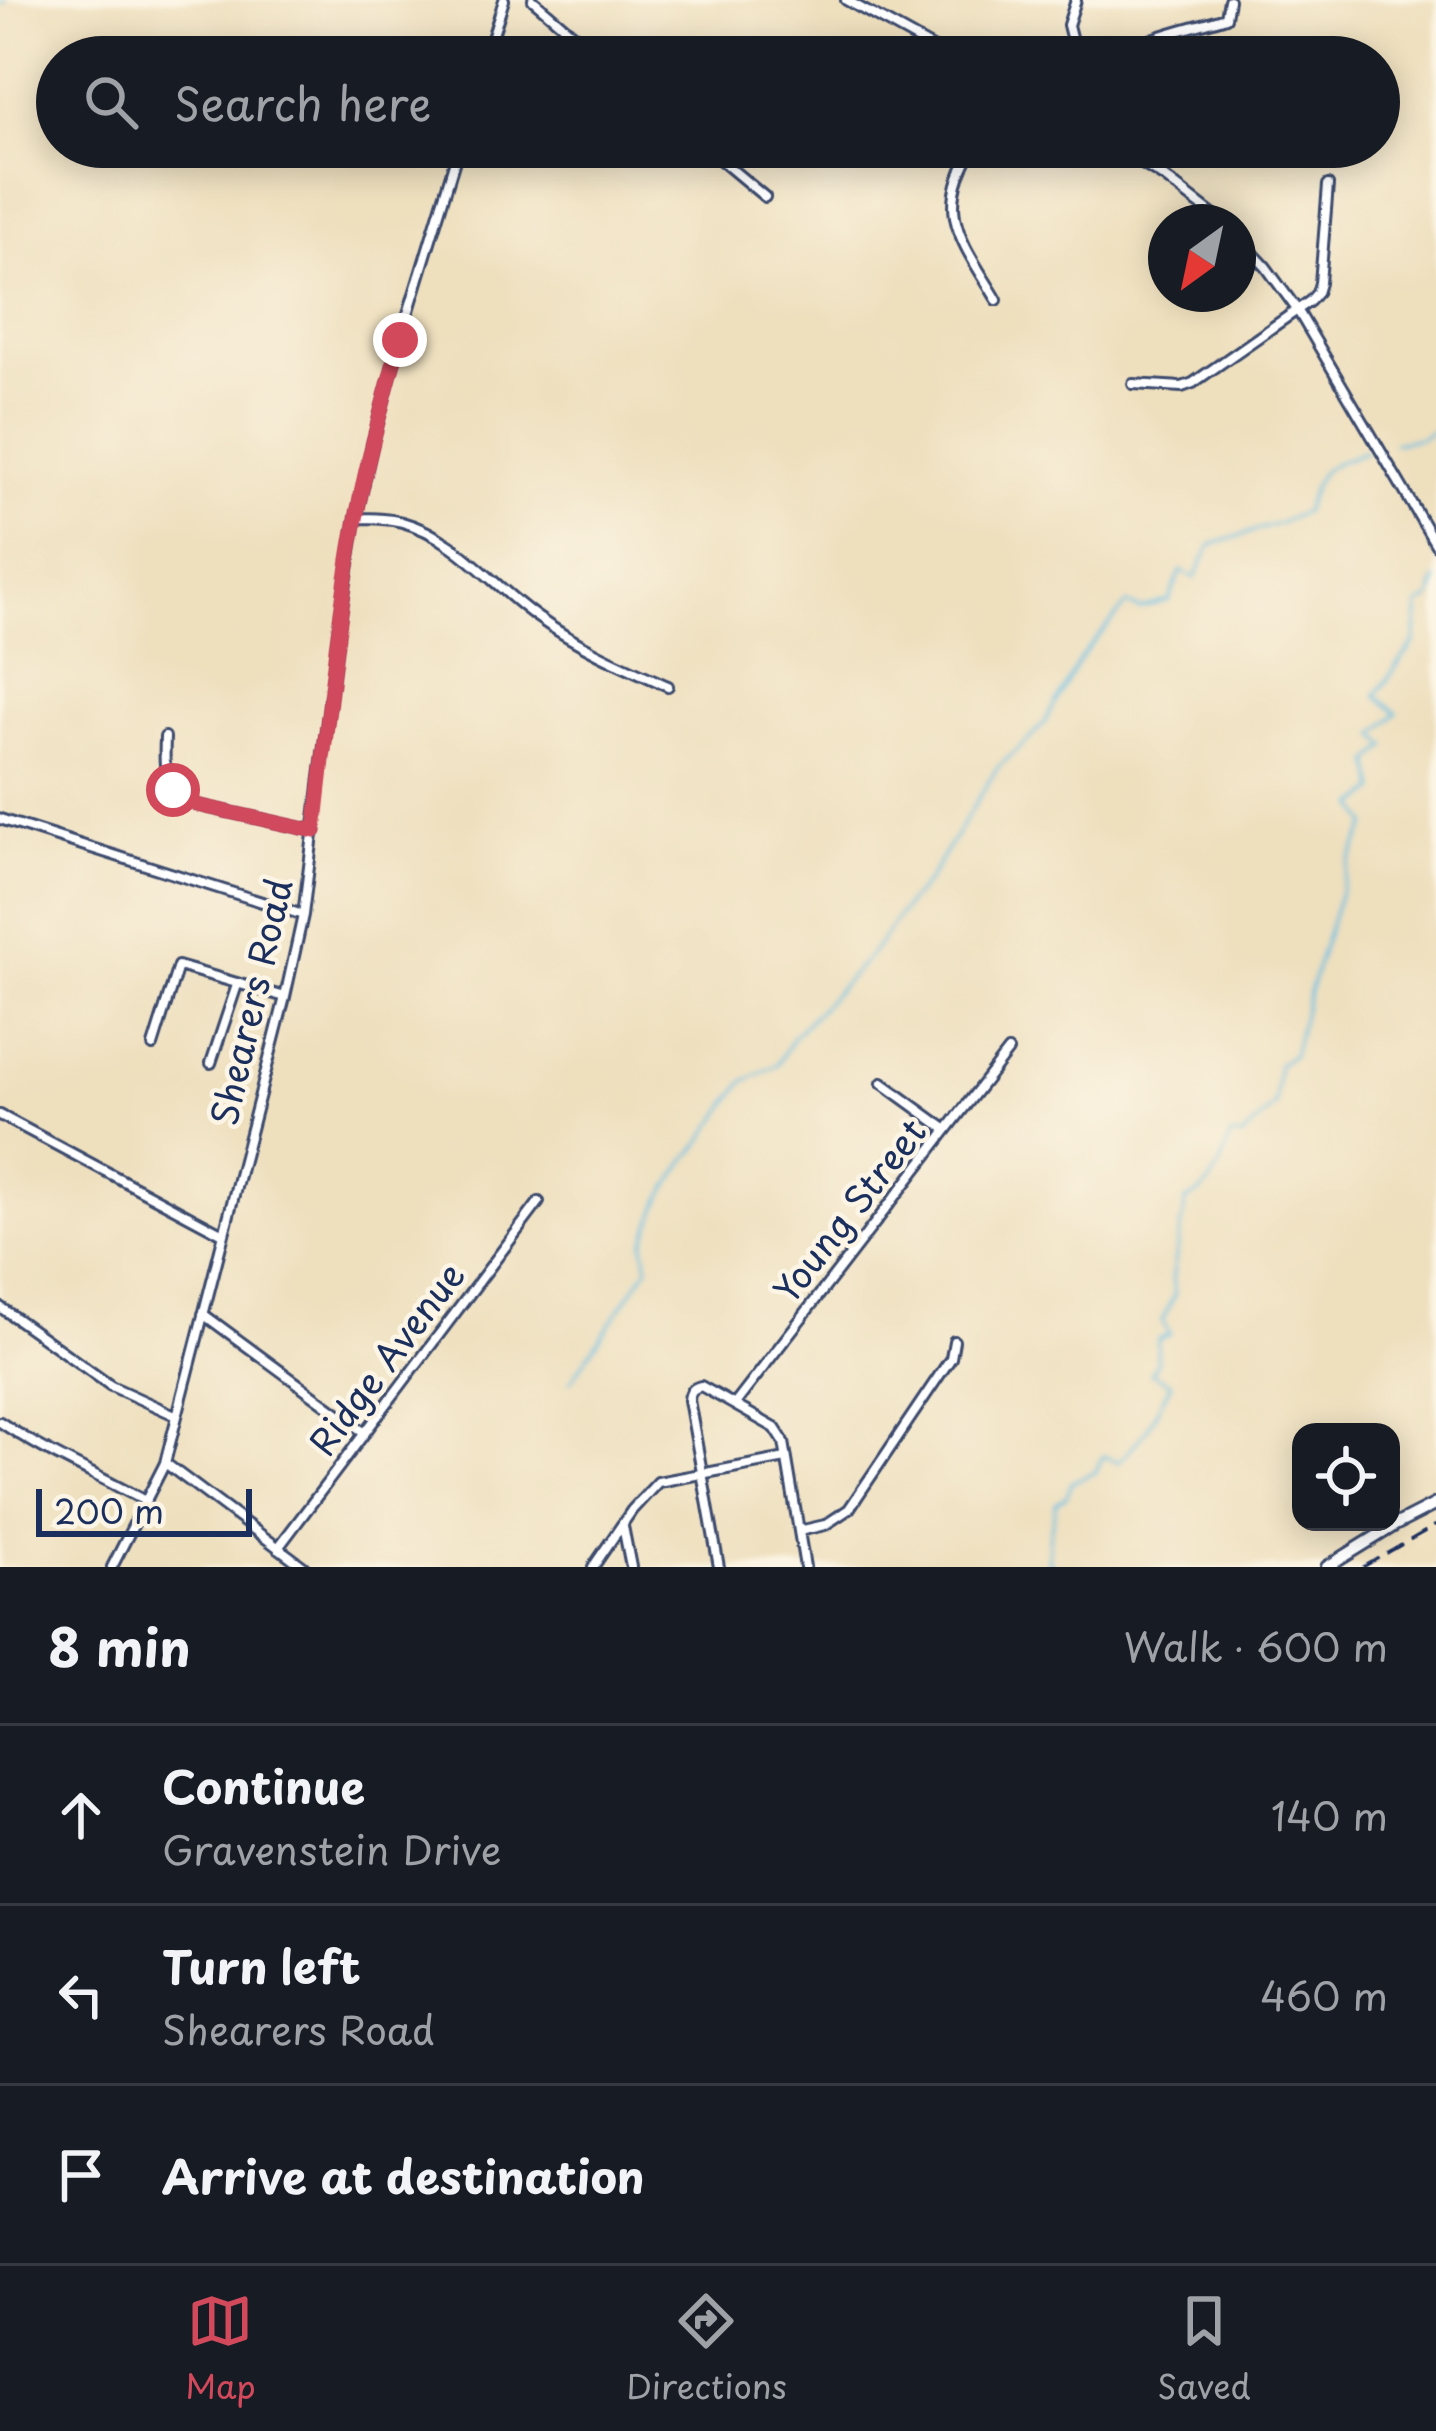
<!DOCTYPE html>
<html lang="en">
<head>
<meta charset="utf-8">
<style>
	body { margin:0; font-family:"Playpen Sans",sans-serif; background:#242831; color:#f1f3f6 }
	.controls { position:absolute; right:36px; bottom:36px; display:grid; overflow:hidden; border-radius:24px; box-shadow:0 6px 30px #0003 }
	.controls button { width:108px; height:108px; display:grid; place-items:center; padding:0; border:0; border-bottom:3px solid #363941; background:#171b24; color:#f1f3f6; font:60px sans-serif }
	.compass { position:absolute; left:1148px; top:204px; width:108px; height:108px; border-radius:50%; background:#171b24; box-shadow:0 6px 30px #0003; rotate:213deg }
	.scale { position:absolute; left:36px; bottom:30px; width:216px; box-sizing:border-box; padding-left:12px; border:6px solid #1b2f5e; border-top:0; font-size:33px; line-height:42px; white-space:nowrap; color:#1b2f5e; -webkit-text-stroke:9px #fcf5e5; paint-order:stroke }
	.stop { position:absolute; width:36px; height:36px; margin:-27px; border:9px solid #d1495b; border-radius:50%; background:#fff }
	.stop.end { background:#d1495b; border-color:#fff; box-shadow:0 3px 12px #0008 }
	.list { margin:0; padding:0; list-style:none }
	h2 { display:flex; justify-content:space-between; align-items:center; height:156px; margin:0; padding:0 48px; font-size:51px }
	h2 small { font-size:39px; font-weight:400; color:#9ea1a6 }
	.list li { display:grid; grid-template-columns:78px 1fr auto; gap:36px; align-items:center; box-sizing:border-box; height:180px; padding:0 48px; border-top:3px solid #363941 }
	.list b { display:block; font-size:45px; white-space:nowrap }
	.list p { margin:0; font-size:39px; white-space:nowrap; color:#9ea1a6 }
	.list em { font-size:39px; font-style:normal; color:#9ea1a6 }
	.icon { flex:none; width:66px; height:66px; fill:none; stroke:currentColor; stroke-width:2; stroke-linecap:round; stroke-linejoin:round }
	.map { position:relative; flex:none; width:1436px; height:1567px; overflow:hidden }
	.search { position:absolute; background:#171b24; box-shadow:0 6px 30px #0003; left:36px; right:36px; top:36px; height:132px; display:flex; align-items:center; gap:30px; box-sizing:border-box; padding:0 42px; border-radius:66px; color:#9ea1a6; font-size:45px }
	.sheet { height:696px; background:#171b24 }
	nav { display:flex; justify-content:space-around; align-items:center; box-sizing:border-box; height:168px; border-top:3px solid #363941; background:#171b24; font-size:33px; color:#9ea1a6 }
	nav a { display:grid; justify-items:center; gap:6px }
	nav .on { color:#d1495b }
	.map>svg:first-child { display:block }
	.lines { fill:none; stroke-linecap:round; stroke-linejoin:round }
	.stream { stroke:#65bee2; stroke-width:3 }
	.minor-casing { stroke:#3b496c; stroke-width:14 }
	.major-casing { stroke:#3b496c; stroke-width:16 }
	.minor { stroke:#fff; stroke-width:8 }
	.major { stroke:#fff; stroke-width:10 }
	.rail { stroke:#1b2f5e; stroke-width:3; stroke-dasharray:18 9; stroke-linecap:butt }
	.route { stroke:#d1495b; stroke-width:15 }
	.labels { text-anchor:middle; stroke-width:9; stroke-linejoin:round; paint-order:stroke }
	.street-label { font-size:36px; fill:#1b2f5e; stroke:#fcf5e5 }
</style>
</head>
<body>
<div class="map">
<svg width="1436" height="1567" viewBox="0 0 1436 1567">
	<rect width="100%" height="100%" fill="#fcf5e5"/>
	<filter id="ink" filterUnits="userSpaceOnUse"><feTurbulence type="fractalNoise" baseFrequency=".00833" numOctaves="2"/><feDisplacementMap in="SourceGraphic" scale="24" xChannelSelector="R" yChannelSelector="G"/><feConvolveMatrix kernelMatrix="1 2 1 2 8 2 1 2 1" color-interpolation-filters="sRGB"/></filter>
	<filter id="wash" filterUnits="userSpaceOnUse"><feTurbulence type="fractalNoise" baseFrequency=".004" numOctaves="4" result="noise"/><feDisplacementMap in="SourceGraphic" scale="48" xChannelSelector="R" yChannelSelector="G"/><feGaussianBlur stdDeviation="2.7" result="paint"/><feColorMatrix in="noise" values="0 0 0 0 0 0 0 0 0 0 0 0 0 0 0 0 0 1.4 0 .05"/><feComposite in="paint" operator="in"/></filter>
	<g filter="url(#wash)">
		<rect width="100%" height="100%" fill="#eedfbd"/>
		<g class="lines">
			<path class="stream" d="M0 5 5 0
				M0 43V51
				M1394 443 1421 438 1436 429
				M570 1382 648 1268 644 1243 661 1199 687 1159 702 1142 743 1082 777 1065 793 1037 873 952 909 901 928 881 997 768 1032 737 1044 723 1081 657 1127 604 1140 609 1169 600 1181 571 1195 578 1211 545 1280 523 1304 511C1321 465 1321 468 1365 452
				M1055 1567 1048 1561 1049 1539 1056 1503 1066 1497 1072 1482 1095 1472 1103 1456 1119 1462 1146 1431 1171 1383 1151 1373 1157 1362 1158 1339 1170 1334 1162 1321 1175 1293 1172 1279 1186 1201C1215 1189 1221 1163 1231 1136L1243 1137 1275 1105 1278 1064 1293 1055 1306 1002 1349 863 1368 824 1357 806 1377 790 1371 762 1387 746 1376 734 1397 713 1376 695 1415 642 1419 605 1431 598 1436 580"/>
		</g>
	</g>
	<g filter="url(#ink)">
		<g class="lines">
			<defs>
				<path id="minor" d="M533 0 600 57
					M846 0 949 57
					M1076 0 1068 25 1076 57
					M486 57 504 0
					M1117 57C1148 35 1190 29 1226 17L1229 0
					M705 147 765 197
					M974 147C933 212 962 241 997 300
					M1115 147 1165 178 1222 222
					M1238 237 1266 267 1298 311 1436 545
					M1133 384 1182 387 1193 383 1310 301 1317 293 1320 283 1328 185
					M356 518C371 518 387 518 402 522 455 536 493 586 537 617 577 646 623 666 668 686
					M165 737C164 770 162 789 197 805L315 831
					M0 819 303 915
					M153 1046 178 966 285 997
					M211 1063 237 985
					M882 1083 947 1130
					M0 1115 223 1234
					M0 1307 111 1386 177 1416
					M203 1314 365 1433
					M735 1404 1008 1051
					M0 1422C46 1453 96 1474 145 1501
					M165 1463 304 1567
					M623 1526 631 1567
					M799 1531 825 1525 849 1509 951 1358 954 1341
					M278 1548 539 1202
					M112 1567 165 1463 285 997 303 915 339 626 356 518 373 441 400 340 459 147
					M593 1567 632 1510 658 1482 786 1458
					M719 1567 689 1400C690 1391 693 1388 701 1386L775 1428 784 1442 805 1567"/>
				<path id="major" d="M1327 1567 1395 1525 1436 1504"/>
			</defs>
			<use href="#minor" class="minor-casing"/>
			<use href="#major" class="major-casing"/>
			<use href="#minor" class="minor"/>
			<use href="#major" class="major"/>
			<path class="rail" d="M1363 1567 1436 1525"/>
		</g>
	</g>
	<g class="lines" filter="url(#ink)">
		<path class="route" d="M173 790 197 805 315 831C327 727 337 622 356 519 367 459 384 400 400 340"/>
	</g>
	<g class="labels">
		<g class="street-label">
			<text transform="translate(252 1002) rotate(-77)" y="13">Shearers Road</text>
			<text transform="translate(850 1211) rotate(-52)" y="13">Young Street</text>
			<text transform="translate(387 1359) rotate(-53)" y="13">Ridge Avenue</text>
		</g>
	</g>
</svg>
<div class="controls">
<button><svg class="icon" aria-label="locate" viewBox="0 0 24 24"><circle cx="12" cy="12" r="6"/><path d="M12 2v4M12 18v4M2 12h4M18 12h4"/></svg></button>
</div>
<svg class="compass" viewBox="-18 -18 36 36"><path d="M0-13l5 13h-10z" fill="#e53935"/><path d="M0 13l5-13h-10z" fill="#9ea1a6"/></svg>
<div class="scale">200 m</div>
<div class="stop" style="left:173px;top:790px"></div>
<div class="stop end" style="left:400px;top:340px"></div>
<div class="search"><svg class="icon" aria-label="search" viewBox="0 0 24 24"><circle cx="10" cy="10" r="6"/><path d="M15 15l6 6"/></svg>Search here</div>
</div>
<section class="sheet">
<h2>8 min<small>Walk · 600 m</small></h2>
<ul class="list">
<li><svg class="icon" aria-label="ahead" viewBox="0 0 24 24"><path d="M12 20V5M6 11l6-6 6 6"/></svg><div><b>Continue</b><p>Gravenstein Drive</p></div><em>140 m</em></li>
<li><svg class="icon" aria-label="left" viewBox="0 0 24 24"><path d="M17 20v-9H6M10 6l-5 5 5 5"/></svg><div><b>Turn left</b><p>Shearers Road</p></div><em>460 m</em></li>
<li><svg class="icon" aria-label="arrive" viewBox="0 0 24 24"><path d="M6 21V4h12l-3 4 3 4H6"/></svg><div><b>Arrive at destination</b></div></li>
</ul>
</section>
<nav>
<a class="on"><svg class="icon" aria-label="map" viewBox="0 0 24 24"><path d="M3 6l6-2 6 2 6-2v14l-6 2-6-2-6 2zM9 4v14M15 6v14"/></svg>Map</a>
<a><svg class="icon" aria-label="directions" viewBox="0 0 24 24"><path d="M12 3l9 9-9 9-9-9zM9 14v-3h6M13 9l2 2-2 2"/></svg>Directions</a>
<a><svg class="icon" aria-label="saved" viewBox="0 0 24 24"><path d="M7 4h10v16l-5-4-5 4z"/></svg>Saved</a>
</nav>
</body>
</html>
